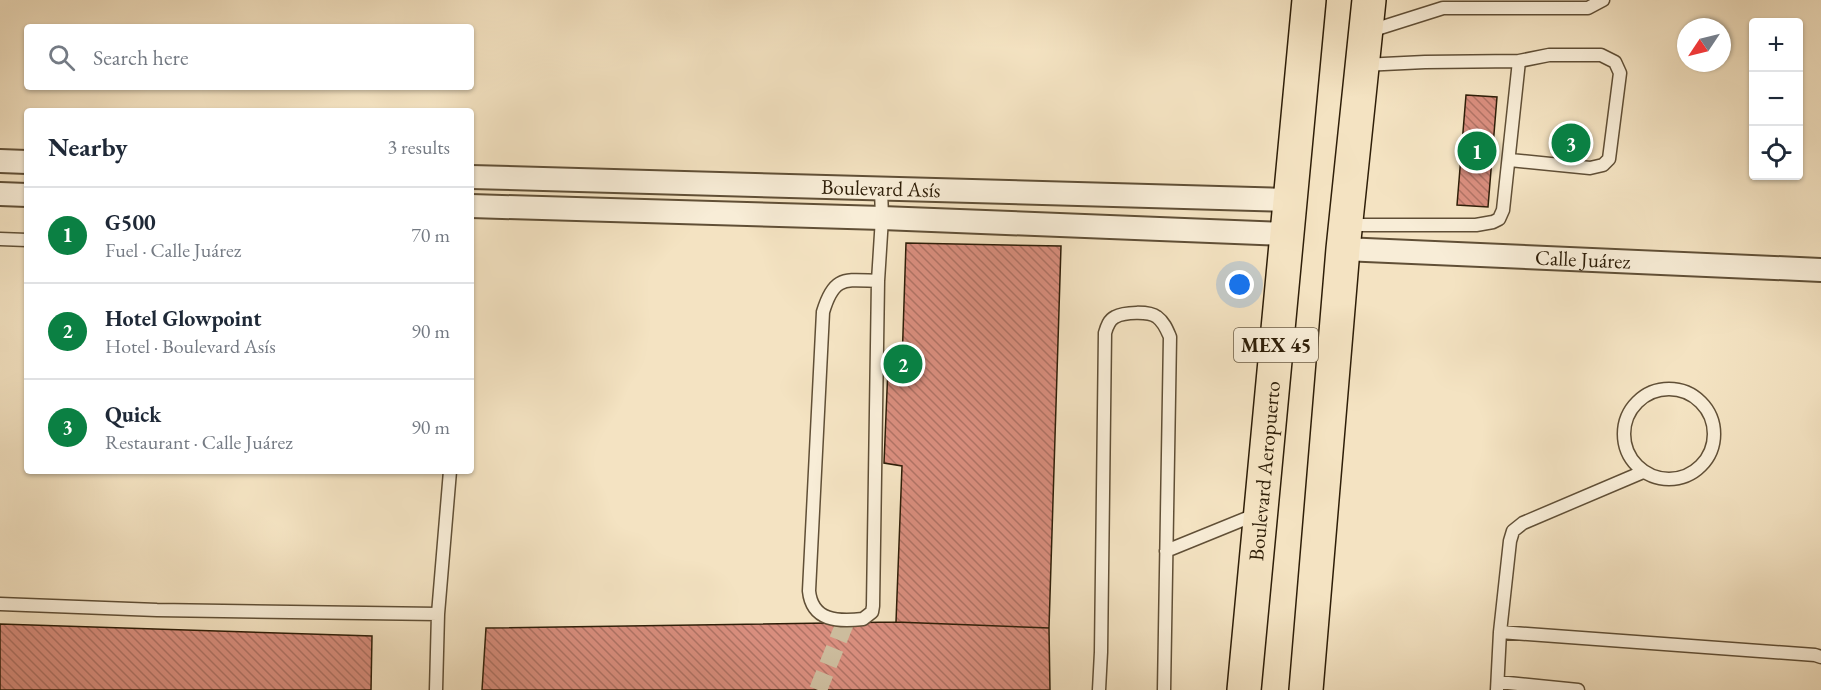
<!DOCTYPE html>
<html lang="en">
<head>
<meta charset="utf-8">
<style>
	body { margin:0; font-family:"EB Garamond",serif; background:#f6f6f7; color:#1f2937 }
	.controls { position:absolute; right:18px; top:18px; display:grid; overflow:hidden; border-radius:6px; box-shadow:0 2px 4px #0004 }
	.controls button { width:54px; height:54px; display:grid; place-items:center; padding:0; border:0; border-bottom:2px solid #e0e1e3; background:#fff; color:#1f2937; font:30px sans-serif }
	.compass { position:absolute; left:1677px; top:18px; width:54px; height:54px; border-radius:50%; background:#fff; box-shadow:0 2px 4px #0004; rotate:235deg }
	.you { position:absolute; left:1240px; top:285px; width:21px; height:21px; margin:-15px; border:4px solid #fff; border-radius:50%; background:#1a73e8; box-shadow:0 0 0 9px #1a73e833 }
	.badge { display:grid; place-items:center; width:39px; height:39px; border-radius:50%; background:#0b8043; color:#fff; font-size:20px; font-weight:700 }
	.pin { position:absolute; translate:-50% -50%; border:3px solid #fff; box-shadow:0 2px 6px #0006 }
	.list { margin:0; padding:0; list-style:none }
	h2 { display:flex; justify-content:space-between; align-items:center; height:78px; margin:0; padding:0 24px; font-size:26px }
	h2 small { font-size:20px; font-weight:400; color:#747a83 }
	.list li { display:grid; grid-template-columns:39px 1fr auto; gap:18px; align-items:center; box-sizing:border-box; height:96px; padding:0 24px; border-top:2px solid #e0e1e3 }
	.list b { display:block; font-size:22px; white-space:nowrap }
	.list p { margin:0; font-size:20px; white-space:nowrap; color:#747a83 }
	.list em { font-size:20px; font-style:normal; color:#747a83 }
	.icon { flex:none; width:33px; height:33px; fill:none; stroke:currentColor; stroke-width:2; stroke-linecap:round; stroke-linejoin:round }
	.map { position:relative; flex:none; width:1821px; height:690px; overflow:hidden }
	.search { position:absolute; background:#fff; box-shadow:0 2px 4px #0004; left:24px; top:24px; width:450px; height:66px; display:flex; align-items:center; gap:15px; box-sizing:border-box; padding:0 21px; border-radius:6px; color:#747a83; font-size:22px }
	.panel { position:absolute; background:#fff; box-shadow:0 2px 4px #0004; left:24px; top:108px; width:450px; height:366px; border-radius:6px }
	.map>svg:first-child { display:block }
	.building { fill:url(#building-back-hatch); stroke:#2e1e08; stroke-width:1.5 }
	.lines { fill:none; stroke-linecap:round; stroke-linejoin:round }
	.pedestrian-tunnel { stroke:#ccbc9d; stroke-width:18; stroke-dasharray:18 9; stroke-linecap:butt }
	.service-casing { stroke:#604f36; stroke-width:15 }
	.minor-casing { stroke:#604f36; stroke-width:26 }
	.trunk-casing { stroke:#2e1e08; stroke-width:36 }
	.service { stroke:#f8edd7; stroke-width:12 }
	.minor { stroke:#f8edd7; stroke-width:22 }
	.trunk { stroke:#f4e3c2; stroke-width:33 }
	.labels { text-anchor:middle; stroke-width:5; stroke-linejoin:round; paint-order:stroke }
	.shield { fill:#f8edd7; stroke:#6b5c46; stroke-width:1.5 }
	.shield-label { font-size:20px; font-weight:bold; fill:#2e1e08 }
	.street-label { font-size:21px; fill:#2e1e08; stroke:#f8edd7 }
</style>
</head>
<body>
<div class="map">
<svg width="1821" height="690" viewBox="0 0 1821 690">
	<defs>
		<pattern id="building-back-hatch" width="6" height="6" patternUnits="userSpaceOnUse" patternTransform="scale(1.5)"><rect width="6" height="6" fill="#d98e7e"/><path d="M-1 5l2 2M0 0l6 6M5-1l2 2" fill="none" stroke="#b07365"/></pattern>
	</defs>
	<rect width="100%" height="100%" fill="#f4e3c2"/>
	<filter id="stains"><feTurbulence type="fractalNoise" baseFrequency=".00333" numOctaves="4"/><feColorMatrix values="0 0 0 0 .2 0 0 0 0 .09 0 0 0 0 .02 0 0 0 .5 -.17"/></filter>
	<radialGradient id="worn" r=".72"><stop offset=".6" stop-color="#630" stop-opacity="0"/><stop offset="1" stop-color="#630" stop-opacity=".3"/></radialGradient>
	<path class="building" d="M1466 95 1497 97 1488 207 1457 205Z
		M906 243 1061 246 1049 628 896 622 902 466 884 463 888 367 902 363Z
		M896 622 1049 628 1050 690H482L486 628Z
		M0 624 372 636 371 690H0Z"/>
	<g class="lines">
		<path class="pedestrian-tunnel" d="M818 690 845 623"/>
		<defs>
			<path id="service" d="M1367 32 1443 8H1588L1603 0
				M1510 160 1590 168 1603 165 1609 159 1620 73 1615 62 1601 55H1549L1519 61
				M1347 225H1476L1493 222 1499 219 1503 210 1519 61 1425 62 1363 65
				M0 239 27 240
				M878 281C845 280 834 275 823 312L809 591C812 621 838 622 863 619L872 612 873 606 878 281 882 218 881 189
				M1624 434a45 45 0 1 1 90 0a45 45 0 1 1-90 0Z
				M1166 551 1257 514
				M0 604 157 610 438 614
				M1500 632 1815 655 1821 657
				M1498 682 1578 690
				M436 690 438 614 450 471
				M1099 690 1101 652 1105 333C1107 326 1109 320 1115 317 1124 312 1149 311 1157 317 1164 322 1167 330 1170 337L1164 690
				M1497 690 1500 632 1510 541 1513 531 1523 523 1643 472"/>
			<g id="minor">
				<path d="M0 161 27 162"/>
				<path id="s1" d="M471 177 1290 200"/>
				<path d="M0 194 27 195"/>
				<path d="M471 206 882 218 1287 234"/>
				<path id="s2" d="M1343 249 1821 270"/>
			</g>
			<g id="trunk">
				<path id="s3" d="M1244 690 1309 0"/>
				<path d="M1306 690 1343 249 1369 0"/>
			</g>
		</defs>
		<use href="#service" class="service-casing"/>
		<use href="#minor" class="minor-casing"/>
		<use href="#trunk" class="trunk-casing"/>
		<use href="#service" class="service"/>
		<use href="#minor" class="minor"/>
		<use href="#trunk" class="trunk"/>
	</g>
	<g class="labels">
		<rect class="shield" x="1234" y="328" width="84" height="34" rx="4.5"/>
		<g class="shield-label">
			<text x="1276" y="352">MEX 45</text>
		</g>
		<g class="street-label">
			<text dy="7" stroke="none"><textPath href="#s1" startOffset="410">Boulevard Asís</textPath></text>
			<text dy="7" stroke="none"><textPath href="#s2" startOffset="240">Calle Juárez</textPath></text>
			<text dy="7" stroke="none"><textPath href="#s3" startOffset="220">Boulevard Aeropuerto</textPath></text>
		</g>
	</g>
	<rect width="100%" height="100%" filter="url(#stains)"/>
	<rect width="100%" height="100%" fill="url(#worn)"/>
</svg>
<div class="controls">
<button>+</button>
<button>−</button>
<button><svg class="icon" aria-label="locate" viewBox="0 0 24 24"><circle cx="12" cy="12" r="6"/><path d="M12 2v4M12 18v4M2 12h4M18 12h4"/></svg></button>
</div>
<svg class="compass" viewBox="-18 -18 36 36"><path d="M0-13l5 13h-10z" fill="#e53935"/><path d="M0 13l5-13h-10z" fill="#747a83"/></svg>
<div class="you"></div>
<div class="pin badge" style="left:1477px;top:151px">1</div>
<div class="pin badge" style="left:903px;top:364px">2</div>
<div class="pin badge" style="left:1571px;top:143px">3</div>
<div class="search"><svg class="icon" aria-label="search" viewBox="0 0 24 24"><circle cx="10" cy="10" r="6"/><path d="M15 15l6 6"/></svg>Search here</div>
<section class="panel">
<h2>Nearby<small>3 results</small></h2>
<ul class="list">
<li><span class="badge">1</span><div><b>G500</b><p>Fuel · Calle Juárez</p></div><em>70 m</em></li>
<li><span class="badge">2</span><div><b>Hotel Glowpoint</b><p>Hotel · Boulevard Asís</p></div><em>90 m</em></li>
<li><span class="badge">3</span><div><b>Quick</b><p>Restaurant · Calle Juárez</p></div><em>90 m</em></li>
</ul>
</section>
</div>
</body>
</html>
